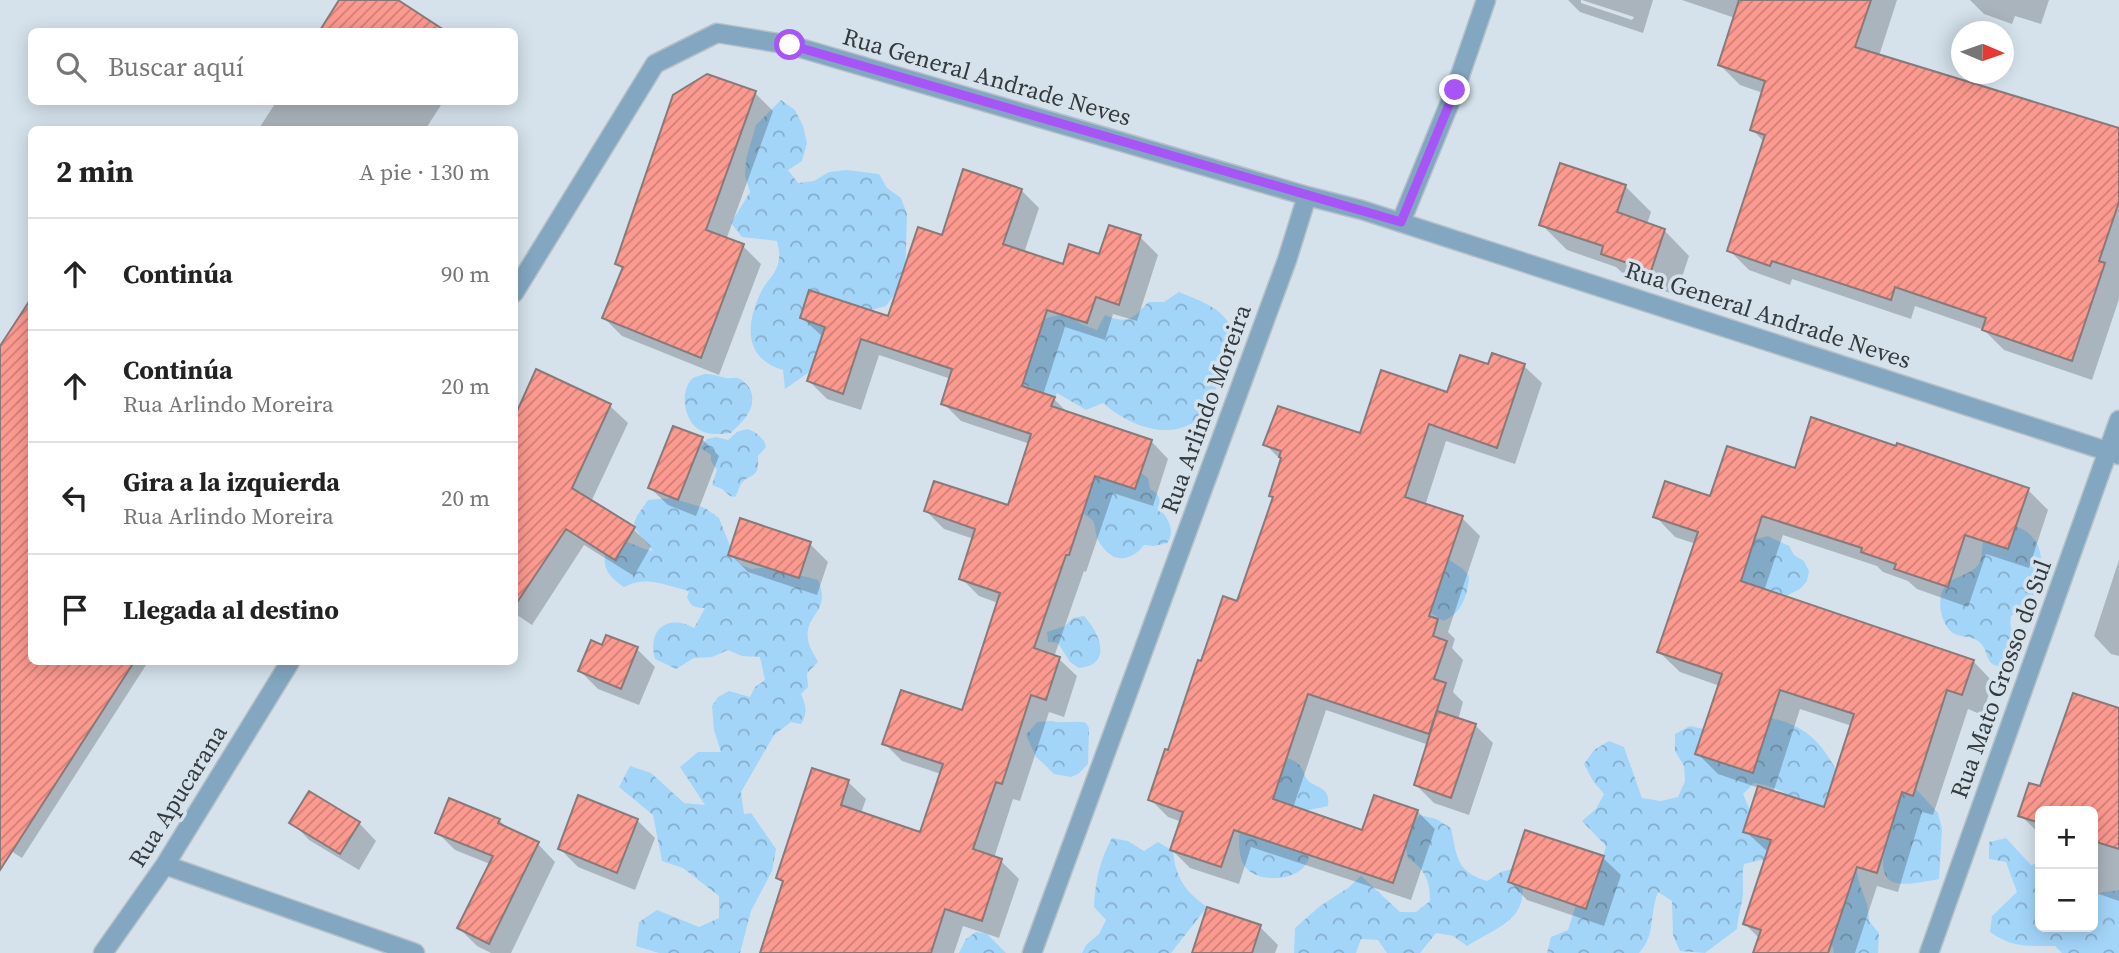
<!DOCTYPE html>
<html lang="es">
<head>
<meta charset="utf-8">
<style>
	body { margin:0; font-family:"Source Serif 4",serif; background:#f6f6f6; color:#222 }
	.controls { position:absolute; right:21px; bottom:21px; display:grid; overflow:hidden; border-radius:10px; box-shadow:0 4px 18px #0003 }
	.controls button { width:63px; height:63px; display:grid; place-items:center; padding:0; border:0; border-bottom:2px solid #e0e0e0; background:#fff; color:#222; font:35px sans-serif }
	.compass { position:absolute; left:1951px; top:21px; width:63px; height:63px; border-radius:50%; background:#fff; box-shadow:0 4px 18px #0003; rotate:92deg }
	.stop { position:absolute; width:21px; height:21px; margin:-16px; border:5px solid #a855f7; border-radius:50%; background:#fff }
	.stop.end { background:#a855f7; border-color:#fff; box-shadow:0 2px 7px #0008 }
	.list { margin:0; padding:0; list-style:none }
	h2 { display:flex; justify-content:space-between; align-items:center; height:91px; margin:0; padding:0 28px; font-size:30px }
	h2 small { font-size:23px; font-weight:400; color:#767676 }
	.list li { display:grid; grid-template-columns:46px 1fr auto; gap:21px; align-items:center; box-sizing:border-box; height:112px; padding:0 28px; border-top:2px solid #e0e0e0 }
	.list b { display:block; font-size:26px; white-space:nowrap }
	.list p { margin:0; font-size:23px; white-space:nowrap; color:#767676 }
	.list em { font-size:23px; font-style:normal; color:#767676 }
	.icon { flex:none; width:38px; height:38px; fill:none; stroke:currentColor; stroke-width:2; stroke-linecap:round; stroke-linejoin:round }
	.map { position:relative; flex:none; width:2119px; height:953px; overflow:hidden }
	.search { position:absolute; background:#fff; box-shadow:0 4px 18px #0003; left:28px; top:28px; width:490px; height:77px; display:flex; align-items:center; gap:18px; box-sizing:border-box; padding:0 24px; border-radius:10px; color:#767676; font-size:26px }
	.panel { position:absolute; background:#fff; box-shadow:0 4px 18px #0003; left:28px; top:126px; width:490px; height:539px; border-radius:10px }
	.map>svg:first-child { display:block }
	.forest { fill:url(#forest-crowns) }
	.shadow { fill:#0003; fill-rule:evenodd }
	.building { fill:url(#building-hatch); stroke:#897a79; stroke-width:2 }
	.lines { fill:none; stroke-linecap:round; stroke-linejoin:round }
	.street-casing { stroke:#b5c0c8; stroke-width:21 }
	.street { stroke:#83a7c1; stroke-width:18 }
	.route { stroke:#a855f7; stroke-width:9 }
	.labels { text-anchor:middle; stroke-width:7; stroke-linejoin:round; paint-order:stroke }
	.street-label { font-size:24px; fill:#353a3d; stroke:#d5e2eb }
</style>
</head>
<body>
<div class="map">
<svg width="2119" height="953" viewBox="0 0 2119 953">
	<defs>
		<pattern id="forest-crowns" width="20" height="18" patternUnits="userSpaceOnUse" patternTransform="scale(1.75)"><rect width="20" height="18" fill="#a3d5f9"/><path d="M2 6a3 3 0 1 1 6 0M12 15a3 3 0 1 1 6 0" fill="none" stroke="#86aecb"/></pattern>
		<pattern id="building-hatch" width="6" height="6" patternUnits="userSpaceOnUse" patternTransform="scale(1.75)"><rect width="6" height="6" fill="#fd9a90"/><path d="M-1 1l2-2M0 6l6-6M5 7l2-2" fill="none" stroke="#ce7f77"/></pattern>
	</defs>
	<rect width="100%" height="100%" fill="#d5e2eb"/>
	<path class="forest" d="M781 100 795 110 803 126 807 143 802 161 788 170 798 183 814 181 829 172 846 170 879 174 887 188 901 198 907 214 905 280 886 306 871 310 854 306 815 368 785 389 783 370C742 358 746 322 762 290 768 279 779 271 779 257 780 252 778 246 777 241L742 237 731 223 750 192 745 176 746 159 756 125Z
		M1179 292C1193 298 1215 305 1225 318 1245 343 1231 368 1215 390 1210 398 1210 408 1204 414 1175 444 1130 427 1103 403L1086 410 1057 393 1055 397 1023 384 1010 373 1022 327 1050 317 1067 314 1081 324 1097 330 1105 315C1127 324 1133 320 1148 302H1164Z
		M704 374C713 374 717 376 726 378 730 379 734 377 738 378 743 380 747 384 750 389 758 408 744 420 731 433 721 434 708 436 698 429 684 420 679 390 693 378 695 377 702 375 704 374Z
		M747 429C755 431 765 439 766 447L758 456C760 483 747 471 740 486 738 489 738 493 735 497L730 496 722 489 712 485 717 470 711 461V455L701 448 707 439 716 437 728 440 737 432Z
		M1140 472 1148 478 1150 489C1159 493 1161 499 1159 508 1168 518 1176 531 1167 543L1154 546 1144 545C1130 563 1112 563 1099 542 1095 536 1096 527 1093 521 1091 518 1087 516 1084 514L1086 503 1076 473Z
		M671 498 705 508 719 518 734 556 740 564 751 569 769 567 818 580C832 613 804 613 808 640 809 647 815 656 818 662L807 673 808 687 801 694C806 705 808 713 801 724L791 722 774 735 741 792 744 814 751 813 776 849 772 871 751 911 740 953H659L636 946 639 922 657 910 699 927 719 918V896L683 868 662 861 653 815 619 787 630 766 651 773 684 803 705 805 680 767 698 752H721L714 730 712 706 718 697 729 691 750 697 755 687 765 680 760 657 742 656 728 650 712 657 694 658 676 669 655 659C647 630 667 613 694 628L705 608C695 608 690 606 687 597L689 591C666 586 647 575 624 587 602 573 599 558 614 538 628 541 639 548 653 551L633 526 637 516 648 500Z
		M2000 525C2005 526 2012 526 2017 527 2049 537 2046 582 2029 603 2024 608 2017 612 2011 616 2007 634 2024 648 2012 665 1980 671 1993 652 1978 641 1971 635 1961 638 1953 633 1940 624 1935 596 1947 584 1956 575 1969 576 1978 565 1985 556 1979 543 1987 535 1990 531 1996 528 2000 525Z
		M1768 536 1789 546 1794 555 1804 561 1809 571 1807 581 1800 589 1784 597 1741 582 1751 540Z
		M1448 559 1463 569 1469 576C1468 594 1462 614 1443 621L1427 610Z
		M1084 616C1099 632 1114 665 1079 668L1070 662 1058 643 1048 642 1047 632 1065 626 1073 618Z
		M1765 717C1801 723 1819 738 1836 770L1870 775 1902 774 1938 813 1942 829 1939 879C1900 886 1874 893 1886 841 1863 832 1835 824 1813 811 1791 798 1781 787 1754 783L1743 794 1762 839 1827 852 1857 872C1860 893 1869 898 1869 921L1879 933 1878 953H1834L1833 947 1817 942 1825 919 1842 913 1836 895 1761 860 1744 864C1742 874 1743 883 1743 894 1742 905 1738 916 1737 929L1705 953 1680 951 1673 935 1672 901 1658 892C1649 915 1656 935 1639 953H1547L1551 937 1568 930 1576 905 1592 896 1606 846 1582 821 1596 809 1604 794 1593 781 1584 764 1594 750 1609 741 1624 747 1642 798 1661 801 1678 797 1685 781 1684 766 1675 751V734L1690 726 1709 730Z
		M1051 721C1064 724 1075 720 1086 723L1089 728 1088 764 1078 774 1071 777 1054 774 1043 763 1036 757 1026 735 1037 722Z
		M1261 754C1274 756 1296 756 1302 769 1305 774 1305 779 1311 783 1322 789 1330 790 1328 806L1294 813C1299 825 1309 841 1309 854 1308 881 1261 885 1246 868 1239 860 1239 846 1239 836Z
		M1420 815 1436 819 1451 828C1457 856 1456 872 1487 881L1501 872 1519 867C1533 918 1505 923 1467 946L1453 936 1436 933 1420 953H1387L1378 940 1361 939 1356 953H1294L1295 928 1320 906 1348 888 1361 876 1400 912H1416L1430 901C1430 880 1425 870 1408 858 1403 836 1403 830 1420 815Z
		M1112 838 1128 841 1144 851 1158 842 1173 851C1176 879 1185 891 1207 907L1171 953H1082L1086 945 1099 934 1106 920 1094 907C1095 882 1100 859 1112 838Z
		M2006 838 2031 865 2040 863V927H2093V894L2119 890V953H2062L2055 946C2027 946 2013 948 1990 932L1992 916 2017 892 2006 862 1989 859V842Z
		M976 932 987 934 1006 953H959L966 939Z"/>
	<path class="shadow" d="M1568 0H1581V3L1632 20 1634 17 1582 0H1653L1643 33 1580 12Z
		M1682 0H1897L1879 56 2119 130V299L2092 380 2004 350 1984 330 1915 306 1911 319 1792 279 1790 285 1749 270 1729 250 1764 142 1752 129 1763 93 1740 85 1720 65 1735 18Z
		M1970 0H2049L2041 24 2015 16 2012 24 1984 14Z
		M755 93 773 111 726 240 743 246 761 264 719 375 622 336 604 318 623 270 617 263Z
		M276 102H443L425 130H258Z
		M1625 186 1651 212 1647 224 1664 230 1689 256 1676 295 1629 279 1616 267 1567 250 1541 224Z
		M1021 190 1039 208 1024 253 1064 266 1100 256 1140 237 1158 255 1137 321 1113 314 1105 340 1065 327 1043 395 1054 399 1069 414 1151 441 1168 459 1153 506 1113 493 1086 572 1084 571 1054 657 1059 659 1077 676 1064 717 1049 712 1020 801 1013 799 994 858 1001 861 1019 879 999 938 963 926 954 953H761L784 884 778 878 848 782 866 799 861 813 921 834 941 774 902 761 884 743 963 712 998 603 979 596 961 578 974 539 944 529 926 511 1009 507 1030 444 961 421 943 403 951 379 879 355 861 410 827 399 809 381 823 337 802 318H889L943 237Z
		M0 349 32 662H148L22 858 0 844Z
		M1489 366H1524L1542 383 1515 464 1446 441 1425 506 1462 518 1480 536 1448 632 1455 639 1452 648 1463 660 1453 692 1463 702 1458 720 1475 725 1493 743 1469 815 1434 803 1416 785 1429 745 1326 710 1293 808 1364 832 1417 811 1435 829 1411 900 1251 847 1239 884 1190 868 1172 850 1182 822 1168 817 1150 799 1202 663 1238 603 1274 499 1271 496 1282 461 1265 444 1362 436 1448 394Z
		M610 406 628 423 591 502 633 529 651 546 634 576 584 545 532 625 514 613V422Z
		M702 439 719 456 696 516 668 505 650 488Z
		M1796 470 2028 490 2048 510 2029 568 1986 554 1968 607 1917 589 1908 581 1883 572 1877 566 1783 535 1764 591 1973 661 1993 682 1982 715 1968 709 1933 815 1922 812 1898 892 1877 886 1855 953H1755L1760 939 1745 924 1769 853 1745 831 1759 788 1718 774 1697 753 1720 686 1680 672 1659 652 1696 544 1675 537 1655 516ZM1800 709 1852 726 1825 809 1773 793Z
		M810 544 828 562 817 595 748 572 730 554Z
		M2119 560V656L2111 654 2094 636Z
		M603 647 637 649 655 667 639 705 598 689 580 671Z
		M2119 710V901L2093 892V811H2040V834L2020 815 2041 789Z
		M499 820 509 830 538 844 555 862 511 953H491L477 946 459 928 490 864 455 850 437 832Z
		M637 820 655 838 635 890 578 867 560 849Z
		M292 822 359 823 376 841 359 870 309 840Z
		M1603 858 1621 875 1604 926 1527 900 1510 882Z
		M1260 927 1278 945 1275 953H1194Z"/>
	<path class="building" d="M339 0H398L447 32H319Z
		M1739 0H1871L1855 47 2119 128V202L2099 261 2105 263 2072 361 1982 330 1986 318 1895 287 1891 300 1772 261 1770 266 1727 251 1765 135 1750 130 1765 81 1718 65Z
		M707 74 756 91 706 230 744 244 701 358 602 318 623 267 615 264 673 95Z
		M1560 163 1626 185 1617 212 1665 229 1651 271 1601 254 1603 246 1539 225Z
		M963 169 1022 189 1003 244 1063 264 1069 244 1099 254 1109 225 1141 235 1119 305 1096 297 1087 323 1047 310 1022 386 1055 397 1051 406 1152 440 1135 489 1095 476 1069 555H1066L1034 648 1060 657 1046 700 1031 695 1002 784 996 782 973 849 1002 859 982 921 945 909 931 953H760L783 881 776 878 812 768 849 780 841 805 920 832 943 764 882 744 901 690 962 710 1000 593 959 579 975 529 924 511 934 481 1008 505 1031 434 941 404 952 369 861 339 843 394 807 381 825 327 800 318 809 290 888 316 918 227 942 235Z
		M32 297V662H134L0 870V346Z
		M1492 353 1525 364 1497 448 1429 424 1405 497 1463 516 1429 616 1438 619 1433 636 1447 641 1434 679 1446 683 1429 734 1308 694 1273 799 1362 830 1374 795 1418 810 1393 883 1234 830 1221 867 1170 850 1183 812 1148 800 1165 749 1168 750 1198 660 1201 661 1223 596 1237 601 1273 497 1269 496 1281 458 1279 457 1281 451 1263 445 1278 406 1360 433 1381 370 1447 392 1460 355 1488 364Z
		M536 369 611 404 572 488 635 527 615 560 566 529 514 607V418Z
		M1811 417 1896 446 1897 443 2029 488 2008 549 1965 535 1948 587 1894 569 1896 564 1861 552 1862 548 1762 516 1741 581 1974 660 1962 695 1947 690 1913 796 1902 792 1877 873 1857 867 1828 953H1753L1761 930 1743 924 1771 840 1743 832 1758 786 1824 807 1854 714 1780 690 1753 773 1695 754 1722 674 1657 652 1698 532 1653 517 1665 481 1710 496 1727 446 1795 468Z
		M673 426 703 437 678 500 648 488Z
		M740 518 811 542 799 578 728 555Z
		M606 635 638 647 621 689 578 671 591 640 602 645Z
		M2073 693 2119 708V849L2093 841V811H2040V823L2018 816 2029 783 2040 786Z
		M1437 711 1476 724 1451 798 1414 785Z
		M309 791 360 822 340 854 289 823Z
		M578 795 638 819 617 873 558 849Z
		M449 798 500 819 498 823 539 842 489 944 457 928 493 856 435 833Z
		M1525 830 1604 856 1586 909 1508 882Z
		M1207 907 1261 925 1252 953H1192Z"/>
	<g class="lines">
		<defs>
			<path id="street" d="M1401 222 1455 90 1486 0
				M514 293 655 64 717 33 790 45 1307 196 1362 210 2119 455
				M165 865 415 953
				M103 953 165 865 290 662
				M1032 953 1287 260 1307 196
				M1929 953 2119 420"/>
		</defs>
		<use href="#street" class="street-casing"/>
		<use href="#street" class="street"/>
	</g>
	<g class="lines">
		<path class="route" d="M790 45 1401 222 1455 90"/>
	</g>
	<g class="labels">
		<g class="street-label">
			<text transform="translate(987 77) rotate(16)" y="8">Rua General Andrade Neves</text>
			<text transform="translate(1768 315) rotate(18)" y="8">Rua General Andrade Neves</text>
			<text transform="translate(1206 409) rotate(-70)" y="8">Rua Arlindo Moreira</text>
			<text transform="translate(2001 679) rotate(-70)" y="8">Rua Mato Grosso do Sul</text>
			<text transform="translate(178 796) rotate(-58)" y="8">Rua Apucarana</text>
		</g>
	</g>
</svg>
<div class="controls">
<button>+</button>
<button>−</button>
</div>
<svg class="compass" viewBox="-18 -18 36 36"><path d="M0-13l5 13h-10z" fill="#e53935"/><path d="M0 13l5-13h-10z" fill="#767676"/></svg>
<div class="stop" style="left:790px;top:45px"></div>
<div class="stop end" style="left:1455px;top:90px"></div>
<div class="search"><svg class="icon" aria-label="search" viewBox="0 0 24 24"><circle cx="10" cy="10" r="6"/><path d="M15 15l6 6"/></svg>Buscar aquí</div>
<section class="panel">
<h2>2 min<small>A pie · 130 m</small></h2>
<ul class="list">
<li><svg class="icon" aria-label="ahead" viewBox="0 0 24 24"><path d="M12 20V5M6 11l6-6 6 6"/></svg><div><b>Continúa</b></div><em>90 m</em></li>
<li><svg class="icon" aria-label="ahead" viewBox="0 0 24 24"><path d="M12 20V5M6 11l6-6 6 6"/></svg><div><b>Continúa</b><p>Rua Arlindo Moreira</p></div><em>20 m</em></li>
<li><svg class="icon" aria-label="left" viewBox="0 0 24 24"><path d="M17 20v-9H6M10 6l-5 5 5 5"/></svg><div><b>Gira a la izquierda</b><p>Rua Arlindo Moreira</p></div><em>20 m</em></li>
<li><svg class="icon" aria-label="arrive" viewBox="0 0 24 24"><path d="M6 21V4h12l-3 4 3 4H6"/></svg><div><b>Llegada al destino</b></div></li>
</ul>
</section>
</div>
</body>
</html>
